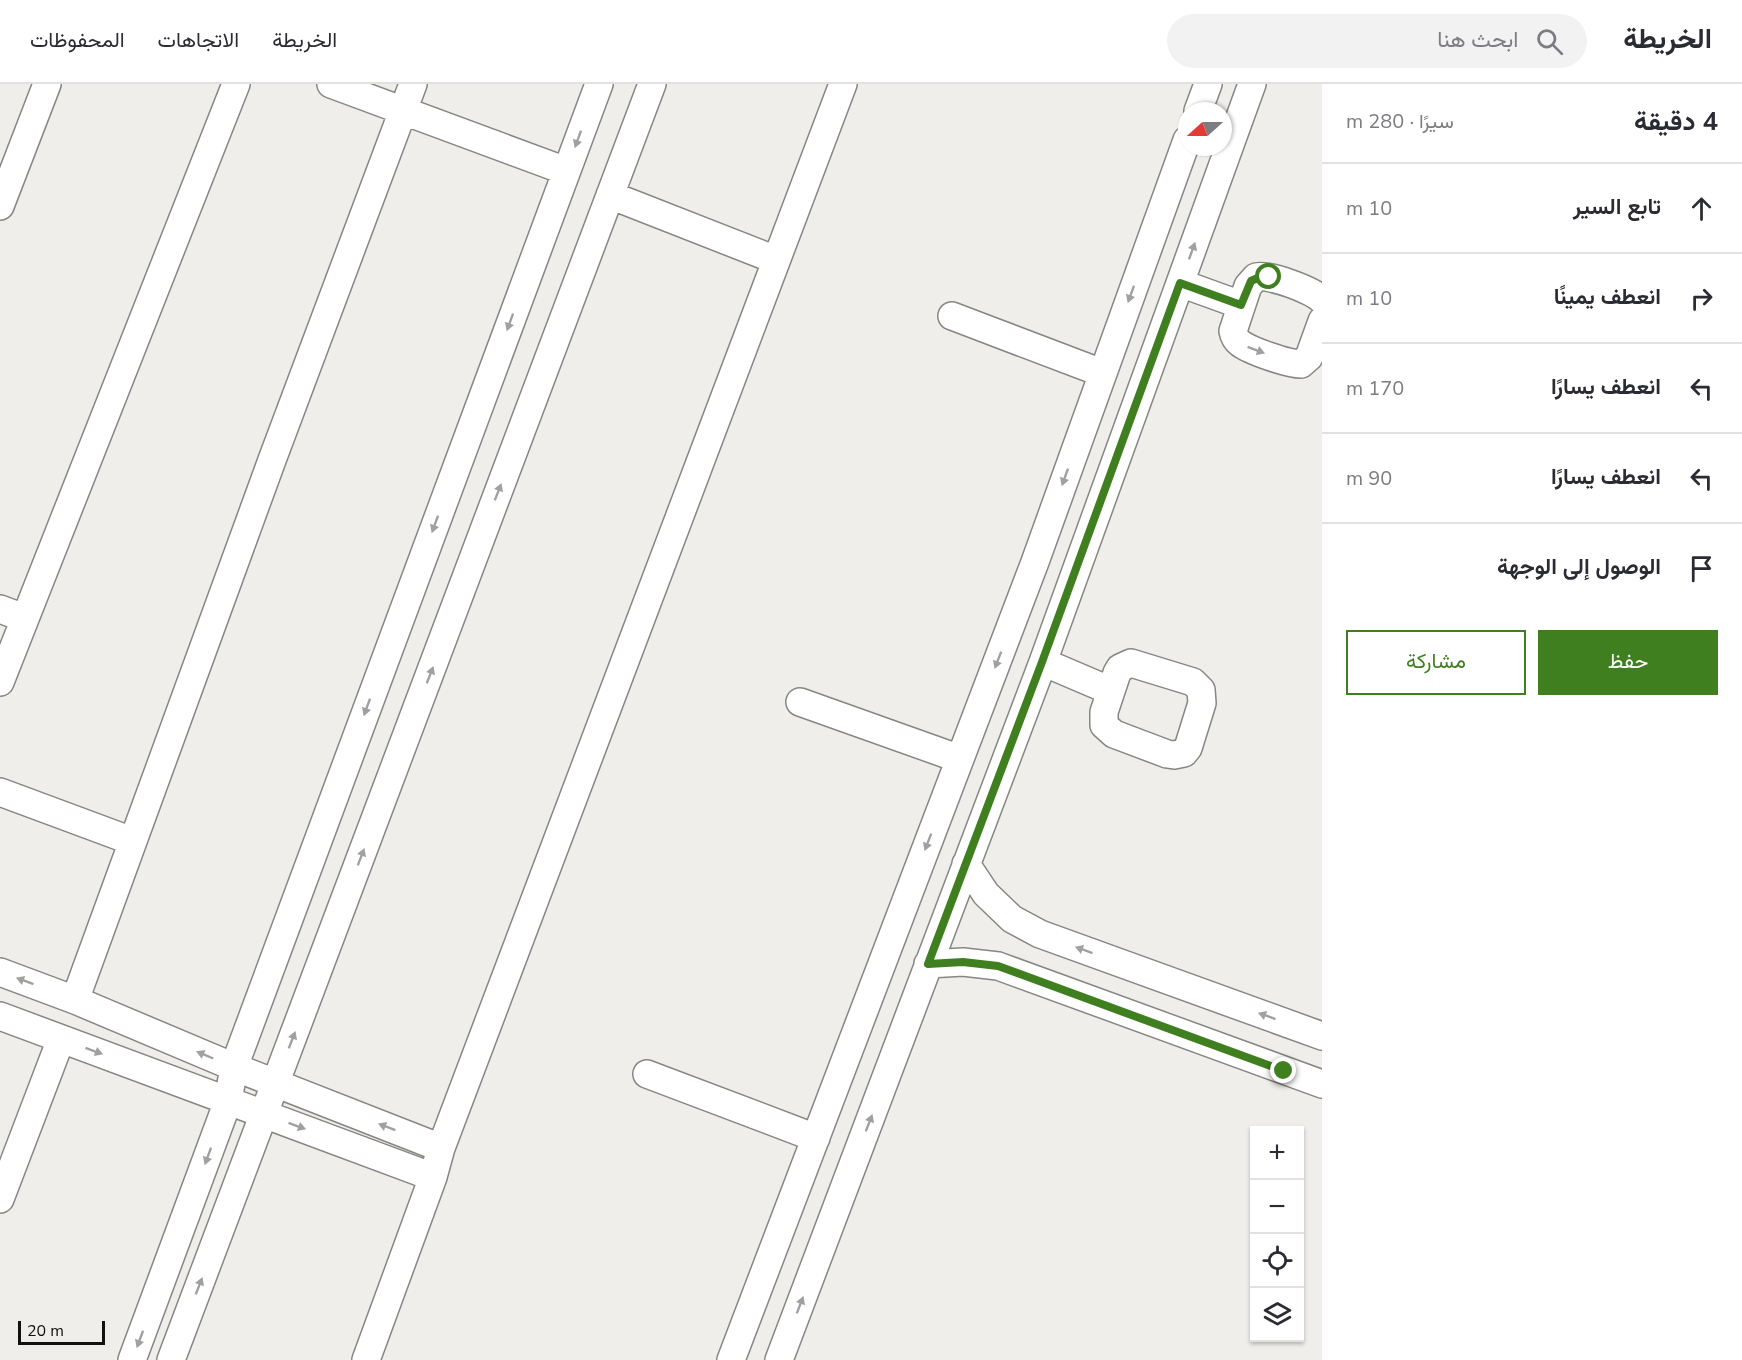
<!DOCTYPE html>
<html lang="ar">
<head>
<meta charset="utf-8">
<style>
	body { margin:0; font-family:"Nunito Sans",Vazirmatn,sans-serif; background:#f2f2f3; color:#2b2b33; direction:rtl }
	.controls { position:absolute; right:18px; bottom:18px; display:grid; overflow:hidden; border-radius:0px; box-shadow:0 2px 4px #0004 }
	.controls button { width:54px; height:54px; display:grid; place-items:center; padding:0; border:0; border-bottom:2px solid #e1e1e2; background:#fff; color:#2b2b33; font:30px sans-serif }
	.compass { position:absolute; left:1178px; top:18px; width:54px; height:54px; border-radius:50%; background:#fff; box-shadow:0 2px 4px #0004; rotate:249deg }
	.scale { position:absolute; left:18px; bottom:15px; width:87px; box-sizing:border-box; padding-left:6px; border:3px solid #121110; border-top:0; font-size:16px; line-height:21px; white-space:nowrap; color:#121110; -webkit-text-stroke:4px #efeeea; paint-order:stroke }
	.stop { position:absolute; width:18px; height:18px; margin:-14px; border:4px solid #407f1f; border-radius:50%; background:#fff }
	.stop.end { background:#407f1f; border-color:#fff; box-shadow:0 2px 6px #0008 }
	.list { margin:0; padding:0; list-style:none }
	h2 { display:flex; justify-content:space-between; align-items:center; height:78px; margin:0; padding:0 24px; font-size:26px }
	h2 small { font-size:20px; font-weight:400; color:#7c7c81 }
	.list li { display:grid; grid-template-columns:39px 1fr auto; gap:18px; align-items:center; box-sizing:border-box; height:90px; padding:0 24px; border-top:2px solid #e1e1e2 }
	.list b { display:block; font-size:22px; white-space:nowrap }
	.list em { font-size:20px; font-style:normal; color:#7c7c81 }
	.actions { display:flex; gap:12px; padding:18px 24px }
	.actions a { flex:1; padding:14px 0; border:2px solid #407f1f; border-radius:0px; text-align:center; font-size:21px; color:#407f1f }
	.actions .main { background:#407f1f; color:#fff }
	.icon { flex:none; width:33px; height:33px; fill:none; stroke:currentColor; stroke-width:2; stroke-linecap:round; stroke-linejoin:round }
	.map { position:relative; flex:none; width:1322px; height:1276px; overflow:hidden; direction:ltr }
	header { display:flex; align-items:center; gap:36px; box-sizing:border-box; height:84px; padding:0 30px; background:#fff; border-bottom:2px solid #e1e1e2 }
	header strong { font-size:28px }
	nav { display:flex; gap:33px; margin-inline-start:auto; font-size:21px }
	.search { width:420px; height:54px; background:#f2f2f3; display:flex; align-items:center; gap:15px; box-sizing:border-box; padding:0 21px; border-radius:33px; color:#7c7c81; font-size:22px }
	main { display:flex }
	aside { flex:1; background:#fff }
	.map>svg:first-child { display:block }
	.lines { fill:none; stroke-linecap:round; stroke-linejoin:round }
	.street-casing { stroke:#878683; stroke-width:30 }
	.street { stroke:#fff; stroke-width:27 }
	.oneway { fill:#a0a09f }
	.route { stroke:#407f1f; stroke-width:8 }
</style>
</head>
<body>
<header>
<strong>الخريطة</strong>
<div class="search"><svg class="icon" aria-label="search" viewBox="0 0 24 24"><circle cx="10" cy="10" r="6"/><path d="M15 15l6 6"/></svg>ابحث هنا</div>
<nav><a>الخريطة</a><a>الاتجاهات</a><a>المحفوظات</a></nav>
</header>
<main>
<aside>
<h2>4 دقيقة<small>سيرًا · 280 m</small></h2>
<ul class="list">
<li><svg class="icon" aria-label="ahead" viewBox="0 0 24 24"><path d="M12 20V5M6 11l6-6 6 6"/></svg><div><b>تابع السير</b></div><em>10 m</em></li>
<li><svg class="icon" aria-label="right" viewBox="0 0 24 24"><path d="M7 20v-9h11M14 6l5 5-5 5"/></svg><div><b>انعطف يمينًا</b></div><em>10 m</em></li>
<li><svg class="icon" aria-label="left" viewBox="0 0 24 24"><path d="M17 20v-9H6M10 6l-5 5 5 5"/></svg><div><b>انعطف يسارًا</b></div><em>170 m</em></li>
<li><svg class="icon" aria-label="left" viewBox="0 0 24 24"><path d="M17 20v-9H6M10 6l-5 5 5 5"/></svg><div><b>انعطف يسارًا</b></div><em>90 m</em></li>
<li><svg class="icon" aria-label="arrive" viewBox="0 0 24 24"><path d="M6 21V4h12l-3 4 3 4H6"/></svg><div><b>الوصول إلى الوجهة</b></div></li>
</ul>
<div class="actions"><a class="main">حفظ</a><a>مشاركة</a></div>
</aside>
<div class="map">
<svg width="1322" height="1276" viewBox="0 0 1322 1276">
	<rect width="100%" height="100%" fill="#efeeea"/>
	<g class="lines">
		<defs>
			<path id="street" d="M331 0 566 87
				M1198 27 1208 0
				M610 111 776 176
				M0 122 47 0
				M1180 199 1241 221
				M1322 216C1313 206 1269 190 1256 193L1248 202 1233 247C1234 252 1236 256 1240 259 1250 267 1289 280 1301 280L1309 273 1322 237
				M952 232 1102 289
				M0 525 24 534
				M1043 578 1111 607
				M1131 579 1193 598 1201 606 1202 619 1188 664 1184 669 1174 671 1167 670 1114 650 1104 641V628L1117 589 1120 584Z
				M0 598 236 0
				M800 618 960 675
				M0 708 132 757
				M966 780 986 810 1012 835 1040 850 1322 952
				M928 880 963 878 998 882 1322 1000
				M0 888 75 916 234 983 441 1064
				M75 916 272 376 413 0
				M0 932 433 1093
				M647 990 816 1054
				M0 1115 61 955
				M132 1276 228 1017 234 983 599 0
				M171 1276 652 0
				M366 1276 433 1093 441 1064 843 0
				M731 1276 1035 478 1187 56
				M779 1276 1043 578 1252 0"/>
		</defs>
		<use href="#street" class="street-casing"/>
		<use href="#street" class="street"/>
	</g>
	<defs><path id="oneway-solid" d="M-6-.8H1V-3.2L6.5 0L1 3.2V.8H-6Z" transform="scale(1.5)"/></defs>
	<g class="oneway">
		<use href="#oneway-solid" transform="translate(578 55) rotate(110)"/>
		<use href="#oneway-solid" transform="translate(1192 167) rotate(-70)"/>
		<use href="#oneway-solid" transform="translate(1131 210) rotate(110)"/>
		<use href="#oneway-solid" transform="translate(510 238) rotate(110)"/>
		<use href="#oneway-solid" transform="translate(1256 266) rotate(21)"/>
		<use href="#oneway-solid" transform="translate(1065 393) rotate(110)"/>
		<use href="#oneway-solid" transform="translate(498 408) rotate(-69)"/>
		<use href="#oneway-solid" transform="translate(435 440) rotate(110)"/>
		<use href="#oneway-solid" transform="translate(998 576) rotate(111)"/>
		<use href="#oneway-solid" transform="translate(430 591) rotate(-69)"/>
		<use href="#oneway-solid" transform="translate(367 623) rotate(110)"/>
		<use href="#oneway-solid" transform="translate(928 758) rotate(111)"/>
		<use href="#oneway-solid" transform="translate(361 773) rotate(-69)"/>
		<use href="#oneway-solid" transform="translate(1084 866) rotate(-160)"/>
		<use href="#oneway-solid" transform="translate(25 897) rotate(-160)"/>
		<use href="#oneway-solid" transform="translate(1267 932) rotate(-160)"/>
		<use href="#oneway-solid" transform="translate(292 956) rotate(-69)"/>
		<use href="#oneway-solid" transform="translate(94 967) rotate(20)"/>
		<use href="#oneway-solid" transform="translate(205 971) rotate(-157)"/>
		<use href="#oneway-solid" transform="translate(869 1039) rotate(-69)"/>
		<use href="#oneway-solid" transform="translate(297 1042) rotate(20)"/>
		<use href="#oneway-solid" transform="translate(387 1043) rotate(-159)"/>
		<use href="#oneway-solid" transform="translate(208 1072) rotate(110)"/>
		<use href="#oneway-solid" transform="translate(199 1202) rotate(-69)"/>
		<use href="#oneway-solid" transform="translate(800 1221) rotate(-69)"/>
		<use href="#oneway-solid" transform="translate(140 1255) rotate(110)"/>
	</g>
	<g class="lines">
		<path class="route" d="M1269 193 1262 192 1251 197 1241 221 1180 199 1042 578 928 880 963 878 998 882 1284 987"/>
	</g>
</svg>
<div class="controls">
<button>+</button>
<button>−</button>
<button><svg class="icon" aria-label="locate" viewBox="0 0 24 24"><circle cx="12" cy="12" r="6"/><path d="M12 2v4M12 18v4M2 12h4M18 12h4"/></svg></button>
<button><svg class="icon" aria-label="layers" viewBox="0 0 24 24"><path d="M12 4l9 5-9 5-9-5zM3 14l9 5 9-5"/></svg></button>
</div>
<svg class="compass" viewBox="-18 -18 36 36"><path d="M0-13l5 13h-10z" fill="#e53935"/><path d="M0 13l5-13h-10z" fill="#7c7c81"/></svg>
<div class="scale">20 m</div>
<div class="stop" style="left:1269px;top:193px"></div>
<div class="stop end" style="left:1284px;top:987px"></div>
</div>
</main>
</body>
</html>
